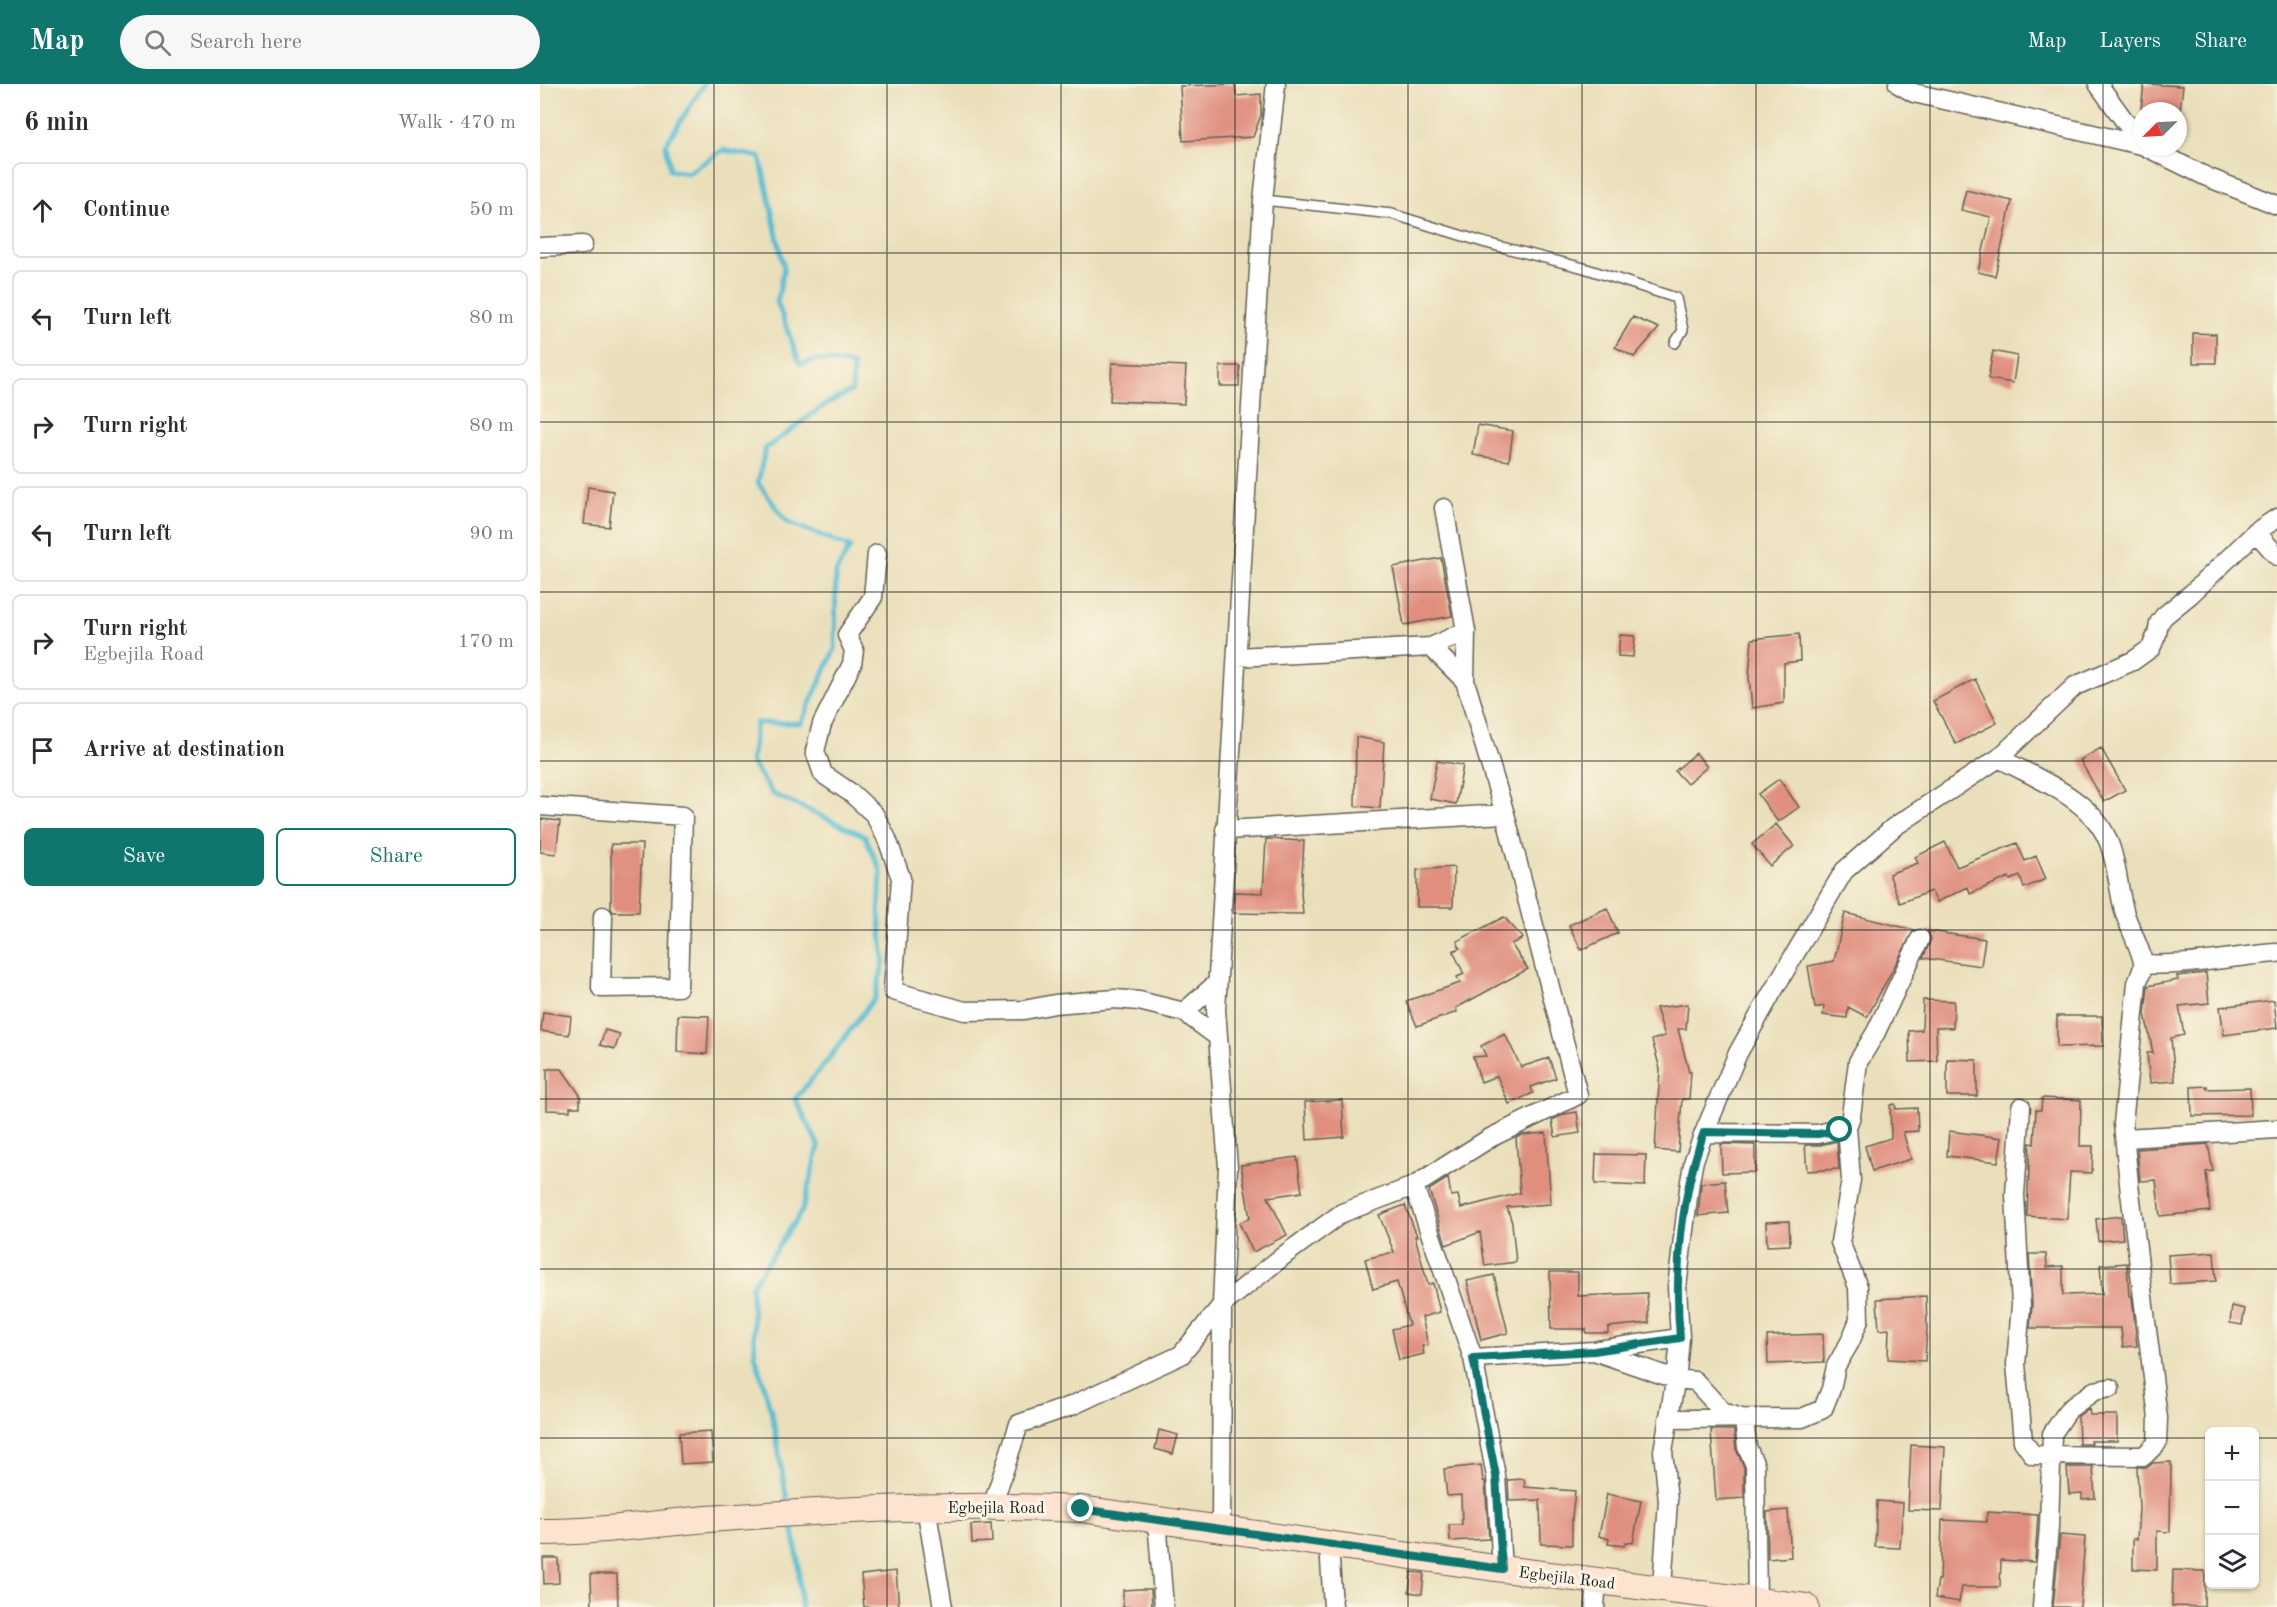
<!DOCTYPE html>
<html lang="en">
<head>
<meta charset="utf-8">
<style>
	body { margin:0; font-family:"Old Standard TT",serif; background:#f7f7f7; color:#2b2b33 }
	.controls { position:absolute; right:18px; bottom:18px; display:grid; overflow:hidden; border-radius:9px; box-shadow:0 2px 4px #0004 }
	.controls button { width:54px; height:54px; display:grid; place-items:center; padding:0; border:0; border-bottom:2px solid #e1e1e2; background:#fff; color:#2b2b33; font:30px sans-serif }
	.compass { position:absolute; left:1593px; top:18px; width:54px; height:54px; border-radius:50%; background:#fff; box-shadow:0 2px 4px #0004; rotate:246deg }
	.stop { position:absolute; width:18px; height:18px; margin:-14px; border:4px solid #0f766e; border-radius:50%; background:#fff }
	.stop.end { background:#0f766e; border-color:#fff; box-shadow:0 2px 6px #0008 }
	.list { margin:0; padding:0; list-style:none }
	h2 { display:flex; justify-content:space-between; align-items:center; height:78px; margin:0; padding:0 24px; font-size:26px }
	h2 small { font-size:20px; font-weight:400; color:#7c7c81 }
	.list li { display:grid; grid-template-columns:39px 1fr auto; gap:18px; align-items:center; box-sizing:border-box; height:96px; margin:0 12px 12px; padding:0 12px; border:2px solid #e1e1e2; border-radius:9px }
	.list b { display:block; font-size:22px; white-space:nowrap }
	.list p { margin:0; font-size:20px; white-space:nowrap; color:#7c7c81 }
	.list em { font-size:20px; font-style:normal; color:#7c7c81 }
	.actions { display:flex; gap:12px; padding:18px 24px }
	.actions a { flex:1; padding:14px 0; border:2px solid #0f766e; border-radius:9px; text-align:center; font-size:21px; color:#0f766e }
	.actions .main { background:#0f766e; color:#fff }
	.icon { flex:none; width:33px; height:33px; fill:none; stroke:currentColor; stroke-width:2; stroke-linecap:round; stroke-linejoin:round }
	.map { position:relative; flex:none; width:1737px; height:1523px; overflow:hidden }
	header { display:flex; align-items:center; gap:36px; box-sizing:border-box; height:84px; padding:0 30px; background:#0f766e; color:#fff }
	header strong { font-size:28px }
	nav { display:flex; gap:33px; margin-inline-start:auto; font-size:21px }
	.search { width:420px; height:54px; background:#f7f7f7; display:flex; align-items:center; gap:15px; box-sizing:border-box; padding:0 21px; border-radius:33px; color:#7c7c81; font-size:22px }
	main { display:flex }
	aside { flex:1; background:#fff }
	.map>svg:first-child { display:block }
	.lines { fill:none; stroke-linecap:round; stroke-linejoin:round }
	.stream { stroke:#56bed3; stroke-width:5 }
	.building { fill:#e08f7f }
	.lane-casing { stroke:#646053; stroke-width:12 }
	.street-casing { stroke:#646053; stroke-width:21 }
	.secondary-casing { stroke:#646053; stroke-width:28 }
	.lane { stroke:#fff; stroke-width:9 }
	.street { stroke:#fff; stroke-width:18 }
	.secondary { stroke:#fde4d0; stroke-width:26 }
	.route { stroke:#0f766e; stroke-width:8 }
	.grid { fill:none; stroke:#1c1c1c; stroke-width:1.5; stroke-opacity:0.55 }
	.labels { text-anchor:middle; stroke-width:6; stroke-linejoin:round; paint-order:stroke }
	.street-label { font-size:16px; fill:#1c1c1c; stroke:#fcf5e5 }
</style>
</head>
<body>
<header>
<strong>Map</strong>
<div class="search"><svg class="icon" aria-label="search" viewBox="0 0 24 24"><circle cx="10" cy="10" r="6"/><path d="M15 15l6 6"/></svg>Search here</div>
<nav><a>Map</a><a>Layers</a><a>Share</a></nav>
</header>
<main>
<aside>
<h2>6 min<small>Walk · 470 m</small></h2>
<ul class="list">
<li><svg class="icon" aria-label="ahead" viewBox="0 0 24 24"><path d="M12 20V5M6 11l6-6 6 6"/></svg><div><b>Continue</b></div><em>50 m</em></li>
<li><svg class="icon" aria-label="left" viewBox="0 0 24 24"><path d="M17 20v-9H6M10 6l-5 5 5 5"/></svg><div><b>Turn left</b></div><em>80 m</em></li>
<li><svg class="icon" aria-label="right" viewBox="0 0 24 24"><path d="M7 20v-9h11M14 6l5 5-5 5"/></svg><div><b>Turn right</b></div><em>80 m</em></li>
<li><svg class="icon" aria-label="left" viewBox="0 0 24 24"><path d="M17 20v-9H6M10 6l-5 5 5 5"/></svg><div><b>Turn left</b></div><em>90 m</em></li>
<li><svg class="icon" aria-label="right" viewBox="0 0 24 24"><path d="M7 20v-9h11M14 6l5 5-5 5"/></svg><div><b>Turn right</b><p>Egbejila Road</p></div><em>170 m</em></li>
<li><svg class="icon" aria-label="arrive" viewBox="0 0 24 24"><path d="M6 21V4h12l-3 4 3 4H6"/></svg><div><b>Arrive at destination</b></div></li>
</ul>
<div class="actions"><a class="main">Save</a><a>Share</a></div>
</aside>
<div class="map">
<svg width="1737" height="1523" viewBox="0 0 1737 1523">
	<rect width="100%" height="100%" fill="#fcf5e5"/>
	<filter id="ink" filterUnits="userSpaceOnUse"><feTurbulence type="fractalNoise" baseFrequency=".0167" numOctaves="2"/><feDisplacementMap in="SourceGraphic" scale="12" xChannelSelector="R" yChannelSelector="G"/><feConvolveMatrix kernelMatrix="1 2 1 2 8 2 1 2 1" color-interpolation-filters="sRGB"/></filter>
	<filter id="wash" filterUnits="userSpaceOnUse"><feTurbulence type="fractalNoise" baseFrequency=".008" numOctaves="4" result="noise"/><feDisplacementMap in="SourceGraphic" scale="24" xChannelSelector="R" yChannelSelector="G"/><feGaussianBlur stdDeviation="1.35" result="paint"/><feColorMatrix in="noise" values="0 0 0 0 0 0 0 0 0 0 0 0 0 0 0 0 0 1.4 0 .05"/><feComposite in="paint" operator="in"/></filter>
	<g filter="url(#wash)">
		<rect width="100%" height="100%" fill="#eadfba"/>
		<g class="lines">
			<path class="stream" d="M164 0 126 60 130 86 148 89 183 66 220 73 244 184 237 218 260 280 279 276 313 280 312 307 286 320 225 365 218 399 247 438 310 463 296 488 295 565 261 639H216L211 678 233 710 325 752 341 788 339 829 344 877 335 913 284 981 255 1015 279 1062 262 1127 211 1203 215 1270 233 1335 247 1416
				M253 1446 258 1476 261 1523"/>
		</g>
		<g id="blocks">
			<path class="building" d="M695 0 696 12 721 10V31L713 53 643 57 640 2Z
				M1604 0 1643 2 1640 27 1601 25Z
				M1426 106 1472 117 1455 192 1438 188 1451 133 1421 126Z
				M1093 233 1119 244 1094 273 1075 263Z
				M1653 249 1676 250V279H1653Z
				M1453 267 1477 272 1473 299 1448 295Z
				M572 279 646 282 644 320 570 317Z
				M680 282H700L699 302H680Z
				M938 341 973 347 969 377 933 371Z
				M48 403 73 407 69 443 44 440Z
				M901 474 912 532 864 541 853 483Z
				M1259 550 1260 577 1244 579V619L1212 624 1209 592 1212 555Z
				M1080 551 1095 552 1093 573 1078 572Z
				M1435 595 1457 639 1416 660 1393 617Z
				M816 653 844 658 840 724 815 722Z
				M1561 664 1585 706 1564 718 1540 676Z
				M1156 669 1167 683 1147 700 1135 687Z
				M897 677 923 681 916 720 890 715Z
				M1239 695 1259 723 1238 738 1218 710Z
				M1 735 20 737 16 770 0 768Z
				M1236 740 1254 762 1230 782 1212 760Z
				M726 755 764 757 761 809 763 830 693 829 694 808 723 809Z
				M1405 758 1417 783 1477 759 1485 777 1496 772 1506 795 1484 804 1480 792 1470 796 1469 793 1430 810 1428 803 1397 818 1391 807 1360 819 1349 790 1378 779 1375 773Z
				M71 760H102L99 828H73L71 824Z
				M914 783 913 823H877V786Z
				M1067 824 1078 849 1041 866 1029 841Z
				M1305 829 1374 846 1327 933 1308 923 1307 934 1283 931 1284 922 1275 924 1268 882 1294 877Z
				M964 833 983 854 971 860 988 885 916 924 917 928 877 942 866 917 920 899 917 893 924 890 913 867 920 864 917 857Z
				M1388 847 1445 855 1441 882 1383 874 1391 855Z
				M1666 889 1669 919 1639 922 1644 951 1631 954 1635 997 1610 999 1607 969H1613L1605 930 1608 902 1638 896 1637 892Z
				M1383 916 1414 917 1413 944 1396 943 1397 977 1370 978 1369 947 1382 946Z
				M1734 916 1737 944 1684 951 1680 923Z
				M1148 920 1146 945H1138L1149 988H1151L1149 1015H1142L1138 1068 1115 1066 1120 985 1112 956 1125 952 1116 924Z
				M3 928 31 932 29 951 1 947Z
				M138 931 169 932 167 970 137 968Z
				M1517 932H1562L1563 962 1517 963Z
				M65 946 80 950 75 965 60 961Z
				M965 950 981 983 1009 974 1016 994 991 1003 993 1009 969 1020 957 992 941 998 933 973 946 972 941 962Z
				M1407 975 1437 976V1012H1407Z
				M7 985H22L40 1011V1023H30V1027L7 1026Z
				M1667 1002V1005L1710 1004 1711 1031 1652 1032 1651 1003Z
				M1502 1014 1541 1016 1540 1062H1553L1552 1089 1530 1088 1527 1135 1487 1132 1490 1059 1494 1060 1496 1026H1501Z
				M802 1016 804 1053 767 1056 765 1018Z
				M1355 1020 1356 1025 1377 1024 1378 1047 1363 1048 1371 1075 1332 1087 1325 1062 1351 1054 1350 1021Z
				M1037 1028 1040 1049 1015 1053 1012 1036 1025 1030Z
				M1409 1047 1462 1054 1458 1078 1407 1072Z
				M1006 1049 1011 1120 967 1123 972 1139 976 1178 945 1182 940 1148 906 1161 889 1106 908 1094 911 1112 918 1111 921 1124 980 1109 976 1054 982 1051Z
				M1297 1057 1299 1085 1267 1087 1265 1061H1280Z
				M1181 1060 1215 1061V1088L1182 1089Z
				M1668 1060 1673 1087 1666 1088 1670 1127 1620 1132 1616 1096 1600 1097 1597 1065Z
				M1056 1070 1106 1071 1105 1102 1055 1100Z
				M757 1073 762 1108 728 1113 747 1151 713 1168 699 1139 710 1134 701 1081Z
				M1185 1097 1188 1129 1158 1132 1161 1099Z
				M865 1121 877 1152H875L888 1201 893 1199 900 1228 882 1233 888 1261 882 1262 884 1270 859 1276 852 1245 869 1241 857 1198 833 1205 825 1175 854 1168 839 1131Z
				M1581 1132 1583 1155 1558 1157 1556 1135Z
				M1249 1137 1250 1161 1227 1162 1226 1138Z
				M1674 1168 1676 1197 1630 1200 1628 1171Z
				M1489 1170H1506L1507 1183 1523 1182V1211L1562 1210 1560 1181 1587 1179 1589 1212H1592L1597 1262 1583 1263 1581 1244H1490L1492 1221Z
				M1010 1188H1038V1212L1107 1209 1109 1239 1068 1243V1249H1046V1245H1011Z
				M954 1191 968 1249 941 1256 927 1197Z
				M1386 1212 1387 1243 1385 1277 1348 1275 1349 1245 1339 1246 1337 1215Z
				M1692 1222 1705 1225 1702 1241 1690 1239Z
				M1283 1250 1284 1278 1228 1280 1227 1252Z
				M1549 1324 1550 1331H1577V1357H1551L1552 1360H1539L1538 1332Z
				M619 1346 638 1351 633 1370 615 1365Z
				M1171 1346H1194L1196 1365 1204 1383V1414L1176 1416Z
				M171 1347 173 1378 141 1380 139 1349Z
				M1371 1361 1405 1363 1402 1427 1368 1426Z
				M1631 1378 1630 1448 1617 1447V1486L1593 1485V1455H1597L1599 1424 1597 1383H1608L1613 1379Z
				M941 1381 943 1397H945L949 1455 910 1457 909 1441H922L921 1411 907 1412 904 1385Z
				M1527 1383H1553L1555 1414 1542 1415V1409L1529 1410Z
				M984 1395 985 1403 1035 1407 1032 1433V1461L1001 1460 1000 1416 969 1417 968 1396Z
				M1067 1410 1101 1417 1093 1459 1085 1458 1084 1462 1068 1460 1069 1455 1059 1452Z
				M1337 1417 1363 1419 1360 1464 1335 1463Z
				M1248 1426 1251 1473 1228 1475 1227 1428Z
				M1447 1428 1498 1431 1495 1478 1461 1476 1460 1503H1422L1419 1518 1395 1514 1398 1496H1400L1402 1436 1447 1438Z
				M451 1440 452 1458 432 1459 431 1441Z
				M1520 1451 1545 1453 1540 1523H1513Z
				M3 1474H18L19 1499 4 1500Z
				M1633 1486 1665 1487 1664 1523 1632 1522Z
				M356 1487 359 1523H324L321 1491Z
				M871 1488 884 1489 882 1510 869 1508Z
				M51 1490H77L78 1523H52Z
				M599 1505H611L612 1523H583V1506Z"/>
		</g>
	</g>
	<g filter="url(#ink)">
		<use href="#blocks" fill-opacity="0" stroke="#646053" stroke-width="1.5"/>
		<g class="lines">
			<defs>
				<path id="lane" d="M723 116 852 130 946 159 1044 184 1136 214 1143 246 1135 259"/>
				<path id="street" d="M1358 0 1374 9 1601 61
					M1558 0 1602 61
					M1606 63 1667 93 1737 121
					M0 163 43 161
					M904 424 926 547 925 597
					M1716 448 1737 472
					M337 470 333 513 307 551 314 566 312 580 282 640 275 667 283 690 311 709 334 730 347 755 361 794 353 907 425 927 484 926 515 920 575 915 599 917 644 928 678 953
					M891 563 926 547
					M697 573 891 563 925 597 965 730
					M1459 674C1497 695 1553 715 1569 759 1578 782 1578 807 1585 830 1589 843 1604 871 1603 882 1602 888 1599 894 1597 899L1583 1040 1589 1100 1618 1334 1617 1359 1604 1372 1493 1371 1483 1357 1476 1280 1481 1222 1475 1111 1481 1023
					M0 722 143 732 138 903 61 904 63 832
					M1603 880C1648 883 1692 872 1737 869
					M644 928 677 899
					M1164 1049 1278 1050 1307 1043 1311 1032 1318 978 1336 948 1380 855
					M1585 1054 1737 1045
					M874 1102 933 1274 956 1392 962 1485
					M1058 1266 1140 1254
					M933 1274 1054 1267 1135 1295 1155 1297 1183 1328 1204 1335 1207 1363 1215 1381 1217 1517
					M1128 1335 1262 1334 1283 1325 1291 1305 1296 1282 1310 1258 1319 1236 1318 1203 1300 1158 1311 1096 1307 1043
					M386 1423 403 1523
					M452 1423 479 1340 531 1322 641 1271 682 1221 747 1169 802 1129 874 1102 950 1054 1038 1011 965 730 685 746
					M617 1436 624 1523
					M681 1446 682 1221 688 1083 676 926 723 116 736 0
					M789 1461 793 1523
					M1122 1504 1128 1417 1123 1367 1137 1287 1140 1254 1137 1203 1150 1097 1154 1076 1164 1049 1198 969 1230 912 1304 787 1354 743 1459 674 1535 602 1593 577 1611 564 1617 550 1619 539 1624 532 1651 510 1716 448 1737 434
					M1055 1523 1057 1496
					M1502 1523 1509 1443 1512 1350 1529 1325 1554 1307 1570 1304"/>
				<path id="secondary" d="M0 1448C57 1448 112 1440 168 1435 292 1426 417 1419 541 1425L962 1485 1266 1523"/>
			</defs>
			<use href="#lane" class="lane-casing"/>
			<use href="#street" class="street-casing"/>
			<use href="#secondary" class="secondary-casing"/>
			<use href="#lane" class="lane"/>
			<use href="#street" class="street"/>
			<use href="#secondary" class="secondary"/>
		</g>
	</g>
	<g class="lines" filter="url(#ink)">
		<path class="route" d="M541 1425 962 1485 956 1392 933 1274 1054 1267 1140 1254C1134 1188 1141 1111 1164 1048L1278 1050 1300 1046"/>
	</g>
	<path class="grid" d="M174 0V1523M347 0V1523M521 0V1523M695 0V1523M868 0V1523M1042 0V1523M1216 0V1523M1390 0V1523M1563 0V1523M0 169H1737M0 338H1737M0 508H1737M0 677H1737M0 846H1737M0 1015H1737M0 1185H1737M0 1354H1670M1714 1354H1737"/>
	<g class="labels">
		<g class="street-label">
			<text x="456" y="1429">Egbejila Road</text>
			<text transform="translate(1027 1493) rotate(7)" y="6">Egbejila Road</text>
		</g>
	</g>
</svg>
<div class="controls">
<button>+</button>
<button>−</button>
<button><svg class="icon" aria-label="layers" viewBox="0 0 24 24"><path d="M12 4l9 5-9 5-9-5zM3 14l9 5 9-5"/></svg></button>
</div>
<svg class="compass" viewBox="-18 -18 36 36"><path d="M0-13l5 13h-10z" fill="#e53935"/><path d="M0 13l5-13h-10z" fill="#7c7c81"/></svg>
<div class="stop" style="left:1300px;top:1046px"></div>
<div class="stop end" style="left:541px;top:1425px"></div>
</div>
</main>
</body>
</html>
